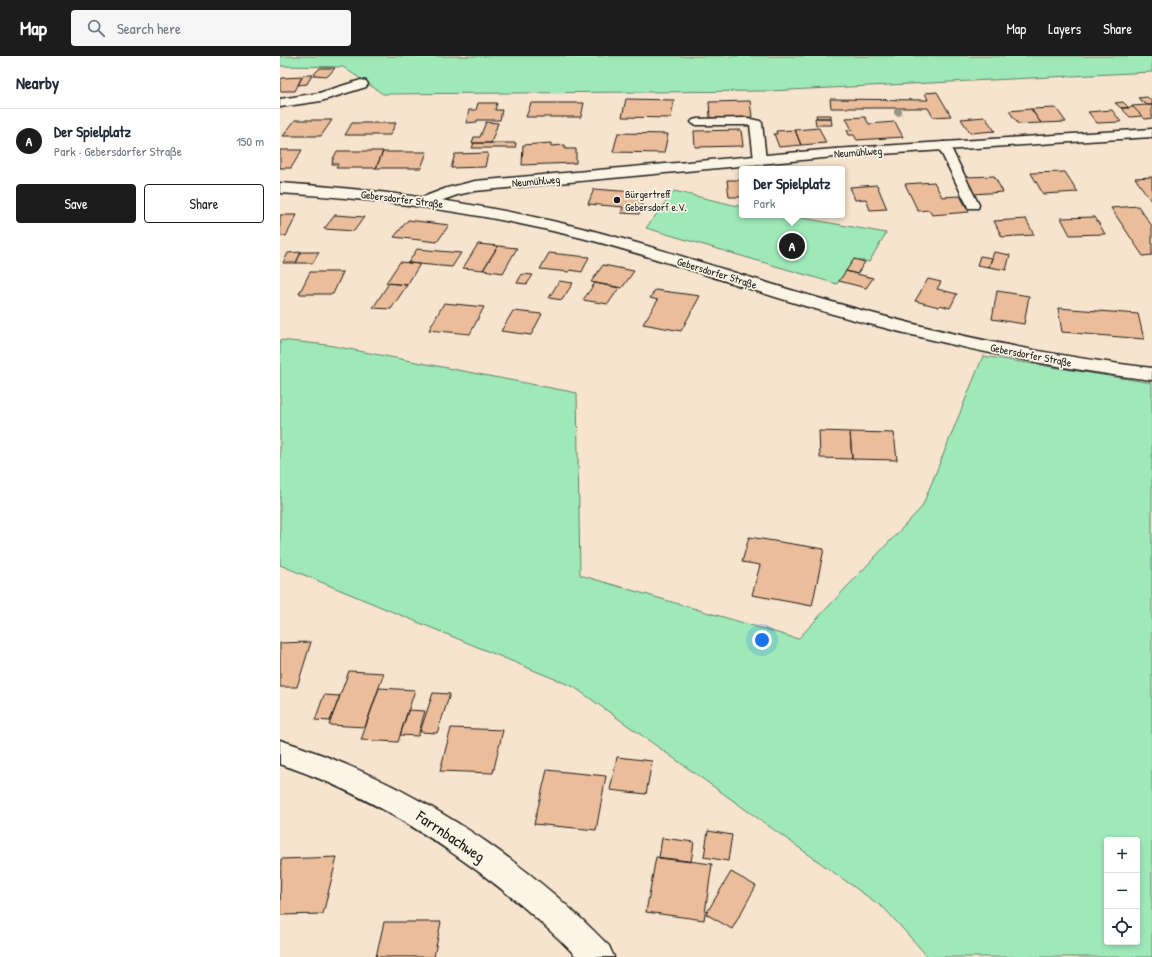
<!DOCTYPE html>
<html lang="en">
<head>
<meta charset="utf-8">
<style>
	body { margin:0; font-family:"Patrick Hand",sans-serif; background:#f6f6f7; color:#1f2937 }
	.controls { position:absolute; right:12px; bottom:12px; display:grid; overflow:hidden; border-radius:4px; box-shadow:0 2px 6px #0003 }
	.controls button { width:36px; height:36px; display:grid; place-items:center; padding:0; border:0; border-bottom:1px solid #e0e1e3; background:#fff; color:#1f2937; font:20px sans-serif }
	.you { position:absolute; left:482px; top:584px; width:14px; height:14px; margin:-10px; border:3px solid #fff; border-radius:50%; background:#1a73e8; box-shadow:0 0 0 6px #1a73e833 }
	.badge { display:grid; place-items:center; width:26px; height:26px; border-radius:50%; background:#1c1c1c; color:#fff; font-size:13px; font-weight:700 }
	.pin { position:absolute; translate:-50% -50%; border:2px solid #fff; box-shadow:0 1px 4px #0006 }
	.popup { position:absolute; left:459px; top:110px; width:106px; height:52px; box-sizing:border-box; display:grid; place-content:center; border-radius:4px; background:#fff; filter:drop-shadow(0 1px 3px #0005); font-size:13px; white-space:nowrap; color:#747a83 }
	.popup b { font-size:15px; color:#1f2937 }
	.popup::after { content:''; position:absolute; left:50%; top:100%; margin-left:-8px; border:8px solid transparent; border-top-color:#fff }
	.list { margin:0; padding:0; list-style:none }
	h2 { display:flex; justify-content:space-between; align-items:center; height:52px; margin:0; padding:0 16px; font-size:17px }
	h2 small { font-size:13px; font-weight:400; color:#747a83 }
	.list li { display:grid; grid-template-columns:26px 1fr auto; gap:12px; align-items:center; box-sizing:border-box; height:64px; padding:0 16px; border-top:1px solid #e0e1e3 }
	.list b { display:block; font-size:15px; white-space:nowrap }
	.list p { margin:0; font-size:13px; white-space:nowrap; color:#747a83 }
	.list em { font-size:13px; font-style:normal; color:#747a83 }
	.actions { display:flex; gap:8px; padding:12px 16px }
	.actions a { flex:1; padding:9px 0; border:1px solid #1c1c1c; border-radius:4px; text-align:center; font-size:14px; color:#1c1c1c }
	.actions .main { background:#1c1c1c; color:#fff }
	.icon { flex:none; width:22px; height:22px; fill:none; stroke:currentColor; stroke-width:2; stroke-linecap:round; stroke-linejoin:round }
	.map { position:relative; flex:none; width:872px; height:901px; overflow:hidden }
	header { display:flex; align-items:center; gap:24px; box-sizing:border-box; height:56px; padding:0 20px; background:#1c1c1c; color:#fff }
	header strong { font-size:19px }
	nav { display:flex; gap:22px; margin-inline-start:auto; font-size:14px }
	.search { width:280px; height:36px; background:#f6f6f7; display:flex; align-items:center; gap:10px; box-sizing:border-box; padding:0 14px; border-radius:4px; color:#747a83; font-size:15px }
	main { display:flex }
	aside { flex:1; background:#fff }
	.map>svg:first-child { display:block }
	.green { fill:#9fe9b9; stroke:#5e826a; fill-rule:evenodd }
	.building { fill:#ebbd9a; stroke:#1c1c1c }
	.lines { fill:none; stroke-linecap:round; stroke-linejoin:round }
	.lane-casing { stroke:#1c1c1c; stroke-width:3 }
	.street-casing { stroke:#1c1c1c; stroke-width:3 }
	.secondary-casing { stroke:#1c1c1c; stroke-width:3 }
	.lane { fill:#fcf5e5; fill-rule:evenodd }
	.street { fill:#fcf5e5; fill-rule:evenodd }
	.secondary { fill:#fcf5e5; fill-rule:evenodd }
	.tree { fill:#949886 }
	.poi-dot { fill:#1c1c1c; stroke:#fcf5e5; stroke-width:1.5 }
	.labels { text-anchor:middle; stroke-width:3.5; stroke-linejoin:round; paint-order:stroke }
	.far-street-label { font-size:11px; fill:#1c1c1c; stroke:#fcf5e5 }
	.far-poi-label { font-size:11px; fill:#1c1c1c; stroke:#fcf5e5; text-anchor:start }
	.near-street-label { font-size:16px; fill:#1c1c1c; stroke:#fcf5e5 }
</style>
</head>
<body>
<header>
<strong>Map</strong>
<div class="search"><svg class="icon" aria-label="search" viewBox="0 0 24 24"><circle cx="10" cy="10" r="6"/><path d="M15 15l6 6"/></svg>Search here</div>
<nav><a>Map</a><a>Layers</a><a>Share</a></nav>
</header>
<main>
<aside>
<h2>Nearby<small></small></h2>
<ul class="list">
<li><span class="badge">A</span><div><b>Der Spielplatz</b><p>Park · Gebersdorfer Straße</p></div><em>150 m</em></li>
</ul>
<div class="actions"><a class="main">Save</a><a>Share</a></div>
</aside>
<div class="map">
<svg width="872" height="901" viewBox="0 0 872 901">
	<rect width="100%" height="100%" fill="#f7e4ce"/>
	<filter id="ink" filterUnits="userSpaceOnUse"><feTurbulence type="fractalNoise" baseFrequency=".025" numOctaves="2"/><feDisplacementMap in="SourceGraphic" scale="8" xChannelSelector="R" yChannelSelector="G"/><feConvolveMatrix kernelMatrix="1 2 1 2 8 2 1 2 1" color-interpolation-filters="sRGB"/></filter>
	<g filter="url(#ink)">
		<path class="green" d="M0 0H872V16L489 35 103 38 63 11 0 10Z
			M394 135 462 151V159H506L606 177 589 206 574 203 557 228 366 172Z
			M0 284 48 289 297 337 300 519 518 583 642 451 703 300 872 327V901H648L605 853 294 631 0 509ZM827 784H857V886H827Z"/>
		<path class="building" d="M40 12H55L48 20 33 19Z
			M23 19H32L27 28 18 29Z
			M22 21 15 35H0V25L2 22Z
			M657 36 671 60 653 61 648 52H551L550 43 648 44 645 37Z
			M867 41 872 45V49H867L858 42Z
			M346 43 394 44 391 62 342 61Z
			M470 45 472 61 430 62 429 46Z
			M843 46 849 52H841L835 47Z
			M198 47H217L215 54H222L220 64H197V66L186 67 189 54H196Z
			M251 47H304L301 61H246Z
			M867 49H872V62L865 63 852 50Z
			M853 51 862 60 850 61 841 52Z
			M776 52 786 66 761 67 751 53Z
			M751 53 761 67 738 68 729 55Z
			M832 54 841 66 817 67 808 56Z
			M536 59H551V62H537Z
			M585 61 589 68 615 66 623 81 577 84 574 79H569L567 74H572L566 62Z
			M705 61 715 75 690 77 681 63Z
			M535 62H551L552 69H536Z
			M15 64H52L41 80H3Z
			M206 66 218 67 211 87H192L194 81H200Z
			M72 67H116L110 79H65Z
			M539 72 546 87 521 89 515 74Z
			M461 74 463 90 415 91 414 75Z
			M515 74 521 89 499 91 494 78H497L496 75Z
			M338 77 388 78 384 97 333 96Z
			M194 87H236L235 92H192Z
			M271 87V90L285 89V93H296V107L242 109 243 89Z
			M0 94H22L11 112H0Z
			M57 95H103L96 112H56L58 108H52L53 105H52Z
			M103 96H147L141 112H96Z
			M208 97 205 111 171 112 175 98Z
			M785 116 798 136 763 138 751 117Z
			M714 120 723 136 693 138 684 121Z
			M872 121V146L855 122Z
			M447 124H462V141H449Z
			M654 126 662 141 680 140 689 156 652 159 649 154 638 155 625 128Z
			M597 129 607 153 590 154 586 143 575 144 570 131Z
			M314 133 340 135 366 136 359 158 341 157 343 151 308 148Z
			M858 150 872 170V199L863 200 831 152Z
			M0 159H17L6 180H0Z
			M55 159 84 161 74 175 44 173Z
			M815 161 825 178 790 179 781 162Z
			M746 163 754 179 722 181 714 165Z
			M128 164 169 169 157 186 114 181Z
			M198 188 218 190 203 214 183 212Z
			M218 190 237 192 223 217 203 214Z
			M137 193 181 197 172 211 128 207Z
			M21 196H39L33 207H16Z
			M21 196 16 207H3L8 197Z
			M714 196 730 199 726 214 709 211Z
			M269 197 298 200 309 201 302 216 290 214 289 216 260 213Z
			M700 200 712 202 709 211 697 209Z
			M574 203 585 206 577 218 566 215Z
			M120 206 140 208 127 229 106 227Z
			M323 209 354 215 342 232 311 226Z
			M566 215 577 218 593 222 586 232 559 225Z
			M30 216H63L53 238H19Z
			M242 218 253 219 247 228 237 227Z
			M648 223 661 226 657 233 677 238 670 252 660 249 659 251 635 245Z
			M279 225 293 227 282 244 269 242Z
			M109 227 127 229 111 253 93 252Z
			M315 227 339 232 328 248 303 244Z
			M375 234 420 240 401 275 363 268 378 244 370 242Z
			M717 235 749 240 744 268 712 263Z
			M164 247 204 251 190 278 149 274Z
			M778 252 858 258 864 283 782 276Z
			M233 255 262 258 251 279 221 275Z
			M539 375 570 376 572 403 540 402Z
			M570 376 614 377 617 404 572 403Z
			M469 481 544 493 532 550 472 539 480 509 462 506Z
			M31 586 17 631H0V587Z
			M69 615 104 617 85 671 49 669Z
			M99 632 135 634 118 686 81 684Z
			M153 637 170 638 157 677 140 676Z
			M44 639 60 640 50 665 35 664Z
			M128 654 145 655 138 680 120 679Z
			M171 672 223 674 213 717 160 715Z
			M337 701 372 705 366 738 330 734Z
			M267 714 326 720 316 774 254 768Z
			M428 775 452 779 448 805 424 801Z
			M382 782 414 786 411 806 379 802Z
			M57 801 43 858 0 859 1 803Z
			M376 801 432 808 424 864 366 856Z
			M451 816 476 830 452 873 426 858Z
			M104 866H161L154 901H96Z"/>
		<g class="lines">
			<defs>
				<path id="lane" d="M466 62 480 65 482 67 486 104 484 107H476L474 104 470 69H417L413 68 411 66 413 64 417 63Z
					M664 86 668 87 670 90 699 149 698 152H688L687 149 658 90 660 87Z"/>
				<path id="street" d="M81 24 86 25 88 28 86 31 41 45 0 51V43L39 37Z
					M872 73V81L554 101 195 135 177 139 144 151 138 149 136 146 138 143 167 132 195 125 554 93Z
					M0 684C125 724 238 796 329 890L334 901H297C266 869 234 842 199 816 137 770 73 732 0 708Z"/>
				<path id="secondary" d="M0 127C105 134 208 148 310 174 387 194 462 220 538 242 647 274 759 299 872 312V324C755 310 638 283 525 250 451 228 377 201 302 182 203 157 102 143 0 137Z"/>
			</defs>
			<use href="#lane" class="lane-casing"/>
			<use href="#street" class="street-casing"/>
			<use href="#secondary" class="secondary-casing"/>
			<use href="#lane" class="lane"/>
			<use href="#street" class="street"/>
			<use href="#secondary" class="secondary"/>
		</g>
		<circle class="tree" cx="618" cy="56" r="4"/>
	</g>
	<circle class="poi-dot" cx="337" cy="144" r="4"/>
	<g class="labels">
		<g class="far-street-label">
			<text transform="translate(578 96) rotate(-4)" y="4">Neumühlweg</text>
			<text transform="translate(256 125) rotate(-5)" y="4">Neumühlweg</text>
			<text transform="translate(122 143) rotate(7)" y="4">Gebersdorfer Straße</text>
			<text transform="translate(437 217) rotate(17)" y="4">Gebersdorfer Straße</text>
			<text transform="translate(751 299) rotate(11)" y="4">Gebersdorfer Straße</text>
		</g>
		<g class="far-poi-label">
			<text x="345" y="142">Bürgertreff<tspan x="345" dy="13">Gebersdorf e.V.</tspan></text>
		</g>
		<g class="near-street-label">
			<text transform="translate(171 780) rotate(34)" y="6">Farrnbachweg</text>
		</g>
	</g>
</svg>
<div class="controls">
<button>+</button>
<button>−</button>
<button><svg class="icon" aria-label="locate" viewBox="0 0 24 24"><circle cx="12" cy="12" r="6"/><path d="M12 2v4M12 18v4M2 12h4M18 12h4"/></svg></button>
</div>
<div class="you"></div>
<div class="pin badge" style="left:512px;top:190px">A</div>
<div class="popup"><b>Der Spielplatz</b>Park</div>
</div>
</main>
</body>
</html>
